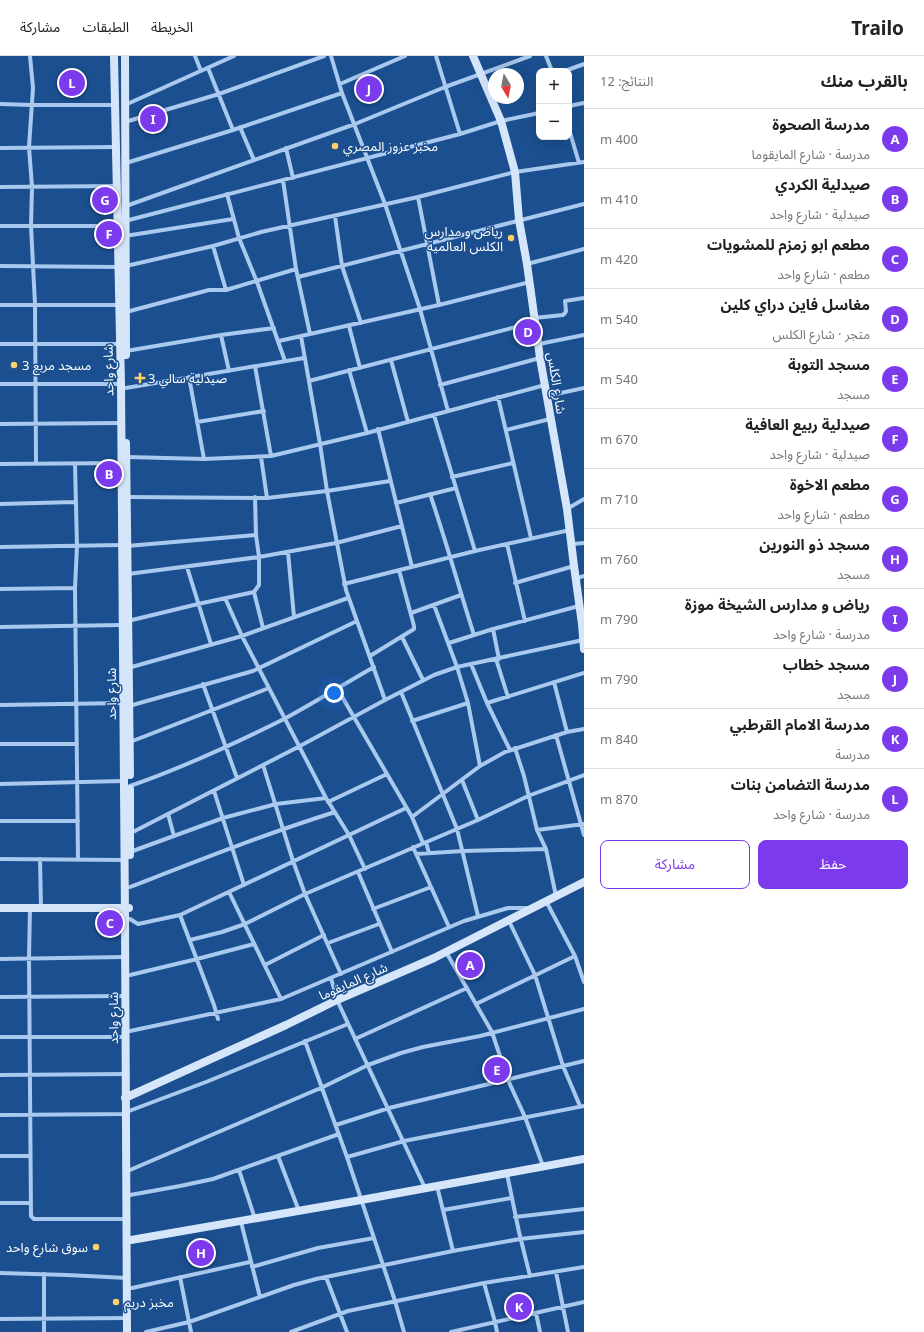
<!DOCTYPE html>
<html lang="ar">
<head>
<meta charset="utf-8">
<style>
	body { margin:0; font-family:"Noto Sans","Noto Sans Arabic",sans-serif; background:#f2f2f2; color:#222; direction:rtl }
	.controls { position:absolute; right:12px; top:12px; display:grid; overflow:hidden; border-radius:8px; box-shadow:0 4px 16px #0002 }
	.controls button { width:36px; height:36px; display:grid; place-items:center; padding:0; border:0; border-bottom:1px solid #e0e0e0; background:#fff; color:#222; font:20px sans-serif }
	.compass { position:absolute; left:488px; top:12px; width:36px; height:36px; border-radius:50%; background:#fff; box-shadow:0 4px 16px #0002; rotate:170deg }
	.you { position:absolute; left:334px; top:637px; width:14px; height:14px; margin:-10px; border:3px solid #fff; border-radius:50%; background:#1a73e8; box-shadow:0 0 0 6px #1a73e833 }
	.badge { display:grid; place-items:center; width:26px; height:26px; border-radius:50%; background:#7c3aed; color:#fff; font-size:13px; font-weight:700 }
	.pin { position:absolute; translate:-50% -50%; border:2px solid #fff; box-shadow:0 1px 4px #0006 }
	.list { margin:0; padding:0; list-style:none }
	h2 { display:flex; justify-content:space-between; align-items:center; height:52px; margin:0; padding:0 16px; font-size:17px }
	h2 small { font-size:13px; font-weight:400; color:#767676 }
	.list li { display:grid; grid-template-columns:26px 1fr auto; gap:12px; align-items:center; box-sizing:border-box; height:60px; padding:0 16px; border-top:1px solid #e0e0e0 }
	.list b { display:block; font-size:15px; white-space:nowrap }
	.list p { margin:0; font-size:13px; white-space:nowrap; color:#767676 }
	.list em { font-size:13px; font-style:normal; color:#767676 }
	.actions { display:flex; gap:8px; padding:12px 16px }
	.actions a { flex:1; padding:9px 0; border:1px solid #7c3aed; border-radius:8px; text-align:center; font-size:14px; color:#7c3aed }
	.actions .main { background:#7c3aed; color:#fff }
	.map { position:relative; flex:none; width:584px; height:1276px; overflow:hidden; direction:ltr }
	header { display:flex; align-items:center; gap:24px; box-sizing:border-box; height:56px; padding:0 20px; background:#fff; border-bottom:1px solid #e0e0e0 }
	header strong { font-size:19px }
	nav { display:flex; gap:22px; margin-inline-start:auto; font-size:14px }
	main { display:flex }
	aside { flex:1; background:#fff }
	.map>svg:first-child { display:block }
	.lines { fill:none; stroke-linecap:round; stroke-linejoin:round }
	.street { stroke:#a9c9ee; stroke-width:4 }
	.secondary { stroke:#d6e6fa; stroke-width:8 }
	.poi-dot { fill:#ffd166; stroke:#1b4f8f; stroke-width:1.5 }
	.labels { text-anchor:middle; stroke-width:3; stroke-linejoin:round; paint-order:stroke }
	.poi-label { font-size:13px; fill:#fff; stroke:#1b4f8f; text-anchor:start }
	.street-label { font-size:13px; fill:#fff; stroke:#1b4f8f }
</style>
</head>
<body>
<header>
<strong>Trailo</strong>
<nav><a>الخريطة</a><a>الطبقات</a><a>مشاركة</a></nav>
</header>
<main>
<aside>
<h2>بالقرب منك<small>النتائج: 12</small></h2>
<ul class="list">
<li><span class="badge">A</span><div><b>مدرسة الصحوة</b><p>مدرسة · شارع المايقوما</p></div><em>400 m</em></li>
<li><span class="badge">B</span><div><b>صيدلية الكردي</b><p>صيدلية · شارع واحد</p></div><em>410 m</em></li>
<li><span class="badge">C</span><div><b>مطعم ابو زمزم للمشويات</b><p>مطعم · شارع واحد</p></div><em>420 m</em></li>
<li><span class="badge">D</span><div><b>مغاسل فاين دراي كلين</b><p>متجر · شارع الكلس</p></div><em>540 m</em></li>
<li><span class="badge">E</span><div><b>مسجد التوبة</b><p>مسجد</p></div><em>540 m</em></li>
<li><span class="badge">F</span><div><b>صيدلية ربيع العافية</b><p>صيدلية · شارع واحد</p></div><em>670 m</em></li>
<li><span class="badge">G</span><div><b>مطعم الاخوة</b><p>مطعم · شارع واحد</p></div><em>710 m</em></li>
<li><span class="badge">H</span><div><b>مسجد ذو النورين</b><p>مسجد</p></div><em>760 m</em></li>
<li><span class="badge">I</span><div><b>رياض و مدارس الشيخة موزة</b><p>مدرسة · شارع واحد</p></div><em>790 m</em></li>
<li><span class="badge">J</span><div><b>مسجد خطاب</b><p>مسجد</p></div><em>790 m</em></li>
<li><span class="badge">K</span><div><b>مدرسة الامام القرطبي</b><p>مدرسة</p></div><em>840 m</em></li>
<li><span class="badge">L</span><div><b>مدرسة التضامن بنات</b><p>مدرسة · شارع واحد</p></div><em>870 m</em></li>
</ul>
<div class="actions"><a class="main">حفظ</a><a>مشاركة</a></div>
</aside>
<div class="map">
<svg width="584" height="1276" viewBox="0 0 584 1276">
	<rect width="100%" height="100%" fill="#1b4f8f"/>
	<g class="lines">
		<path class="street" d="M30 0 33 32 29 91 32 131 31 170 35 248 36 407
			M195 0 201 15
			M331 0 342 37 385 148 420 253 448 355
			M436 0 460 78
			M546 0 552 15
			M208 12 233 74
			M565 15 584 8
			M340 28 405 0
			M0 48 32 49H115
			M125 49 234 0
			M569 50 584 47
			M125 66 219 38 324 0
			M240 71 254 104
			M569 73 579 107
			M0 92 116 91
			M286 92 293 122
			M126 107 233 74 342 37
			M283 124 296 213 310 278
			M0 131 116 130
			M227 138 239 182 257 226 285 305
			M418 141 439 249
			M126 150 355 68 445 31 530 0
			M335 160 342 210 361 267
			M125 165 460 78 501 65 539 57
			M0 170H117
			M125 180 233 163
			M213 190 226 234
			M527 208 584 193
			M0 210 118 211
			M126 210 213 190 261 176 418 141 515 116 584 106
			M298 221 584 148
			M0 249H119
			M126 256 209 234H226L296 213
			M534 262 563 259 565 257 566 255 565 245 584 242
			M349 270 360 312
			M221 279 229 315
			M301 280 320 388 327 435 346 534 385 644
			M279 285 439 249 530 226
			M0 288H120
			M539 288 584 279
			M126 295 221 279 274 272
			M391 304 408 366
			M255 310 271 400
			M349 314 367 377
			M189 321 204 403
			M309 325 535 266
			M0 328H121
			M440 329 540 302
			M126 332 304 302
			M547 340 584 332
			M498 341 531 482
			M434 359 475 495
			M197 366 264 355
			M0 368 121 367
			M378 373 412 511
			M506 374 550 363
			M127 401 204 403 271 400 367 377 545 329
			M261 401 267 442
			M0 408 121 407
			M75 408 77 490 75 532 78 803
			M452 421 513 407
			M430 438C446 485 459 532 474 579
			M127 441 267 442 327 435 390 425
			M255 441 256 479 259 501V529L254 536 263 572
			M396 447 456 432
			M0 448 75 446
			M567 453 584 443
			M507 488 525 565
			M572 488 584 487
			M127 490 256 479
			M0 491 121 489
			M288 496 294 561
			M187 511 211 588
			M128 518 259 501 336 487 402 470
			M575 523 584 520
			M515 527 574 510
			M344 528 475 495 570 474
			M0 533 75 532
			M225 542 242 580 326 742 349 779 365 813
			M434 549 457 611 468 647 480 710
			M411 557 461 539
			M128 565 198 548 254 536
			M0 571 122 569
			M493 573 499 603
			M402 581 423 624
			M449 587 493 573 579 550
			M370 600 414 573V570L399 514
			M496 603 508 641
			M471 608 487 647 510 694
			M128 612 242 580 348 542
			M554 626 567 676
			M203 628 237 722
			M337 632 412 761 423 787
			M401 636 457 773 478 860
			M487 647 584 617
			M0 649 123 647
			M129 650 253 615 357 565
			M412 665 468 647
			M556 679 584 779
			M130 686 269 632
			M0 688H77
			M515 692 524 720 537 774 546 793 556 840
			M263 709 293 805 305 838 341 918
			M462 724 478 764
			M0 728 124 725
			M130 730C182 712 234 688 284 663 314 647 344 628 374 611
			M214 735 244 829
			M328 746 387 718
			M168 758 174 780
			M412 761 480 710 505 696 567 676 584 673
			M0 765H78
			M537 774 584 768
			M129 778 300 690 385 644 434 619 457 611 583 584
			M426 786 429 797
			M413 791 449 871
			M130 796 223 762 276 748 326 742
			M416 798 463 795 546 793
			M0 803 124 804
			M40 803 41 852
			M358 816 392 896
			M130 831C197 805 265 778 335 756
			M229 836 281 943
			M546 845 575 900 584 926
			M30 852 29 902 31 1160 34 1163H126
			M373 853 431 831
			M180 859 214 949 218 963
			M125 863H130L138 868 180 859 406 752
			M508 863 535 919 563 1010 580 1050
			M190 884 222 876 245 868 305 838 478 764 528 740 584 719
			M328 887 379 868
			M446 896 492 976 508 1024 525 1061 543 1110
			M0 903 125 901
			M265 909 324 879
			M130 919 197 903 254 888
			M331 922 337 944 425 1132
			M0 941 125 940
			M476 948 575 900
			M130 975 281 943 464 865 508 852H528
			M0 981H125
			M355 983 467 932
			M305 985 347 1101 395 1245 404 1276
			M0 1019 125 1018
			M0 1059 126 1058 129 1055 206 1026 348 968
			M336 1069 389 1052 584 1005
			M0 1100H30
			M278 1100 299 1155
			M347 1101 404 1085 584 1050
			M130 1114 323 1031 368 1009 401 997 423 991 480 980 584 953
			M239 1114 255 1163
			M507 1118 519 1176 530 1220
			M437 1130 453 1195
			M130 1139 180 1130 213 1123 339 1078
			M0 1147H30
			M443 1154 511 1142
			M515 1161 584 1153
			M241 1166 260 1241
			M252 1211 318 1192 374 1182
			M556 1216 568 1276
			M0 1217 67 1219 127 1222
			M180 1221 191 1276
			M326 1221 347 1276
			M484 1227 495 1266 497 1276
			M132 1232 250 1206
			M536 1257 540 1276
			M0 1263 127 1262
			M44 1276V1218
			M146 1276 189 1266 294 1229 316 1223 453 1195 520 1183 584 1176
			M291 1276 348 1255 484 1227 584 1211
			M451 1276 584 1246"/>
		<path class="secondary" d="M114 0 121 328 125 863 127 1276
			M125 0 126 299
			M473 0 501 65 515 116 519 164 527 208 540 302 567 453 574 510 582 568 584 593
			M126 387 130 719
			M130 733V799
			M0 852H129
			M125 1042 286 969 337 944 434 902 584 826
			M131 1184 361 1144 584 1103"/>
	</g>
	<g class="poi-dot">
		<circle cx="335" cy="90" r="4"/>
		<circle cx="511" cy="182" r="4"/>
		<circle cx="14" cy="309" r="4"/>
		<path d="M138 316h4v4h4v4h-4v4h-4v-4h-4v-4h4z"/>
		<circle cx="96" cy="1191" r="4"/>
		<circle cx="116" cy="1246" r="4"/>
	</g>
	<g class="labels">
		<g class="poi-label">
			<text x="343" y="95">مخبز عزوز المصري</text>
			<text x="503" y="180" text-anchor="end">رياض و مدارس<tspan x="503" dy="15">الكلس العالمية</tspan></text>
			<text x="22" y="314">مسجد مربع 3</text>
			<text x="148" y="327">صيدلية سالي 3</text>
			<text x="88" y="1196" text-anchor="end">سوق شارع واحد</text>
			<text x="124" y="1251">مخبز دريم</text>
		</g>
		<g class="street-label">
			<text transform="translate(108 314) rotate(-91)" y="5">شارع واحد</text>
			<text transform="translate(557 327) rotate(81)" y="5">شارع الكلس</text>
			<text transform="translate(111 638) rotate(-90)" y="5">شارع واحد</text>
			<text transform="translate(353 925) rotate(-24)" y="5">شارع المايقوما</text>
			<text transform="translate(113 962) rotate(-90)" y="5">شارع واحد</text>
		</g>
	</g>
</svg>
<div class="controls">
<button>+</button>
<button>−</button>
</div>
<svg class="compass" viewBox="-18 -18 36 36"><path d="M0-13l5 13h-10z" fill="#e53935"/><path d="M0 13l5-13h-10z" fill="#767676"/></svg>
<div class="you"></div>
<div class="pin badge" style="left:470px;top:909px">A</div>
<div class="pin badge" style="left:109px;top:418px">B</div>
<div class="pin badge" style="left:110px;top:867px">C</div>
<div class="pin badge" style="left:528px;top:276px">D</div>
<div class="pin badge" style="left:497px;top:1014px">E</div>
<div class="pin badge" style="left:109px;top:178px">F</div>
<div class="pin badge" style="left:105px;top:144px">G</div>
<div class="pin badge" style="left:201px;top:1197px">H</div>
<div class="pin badge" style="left:153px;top:63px">I</div>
<div class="pin badge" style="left:369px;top:33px">J</div>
<div class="pin badge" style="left:519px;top:1251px">K</div>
<div class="pin badge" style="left:72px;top:27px">L</div>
</div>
</main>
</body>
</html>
